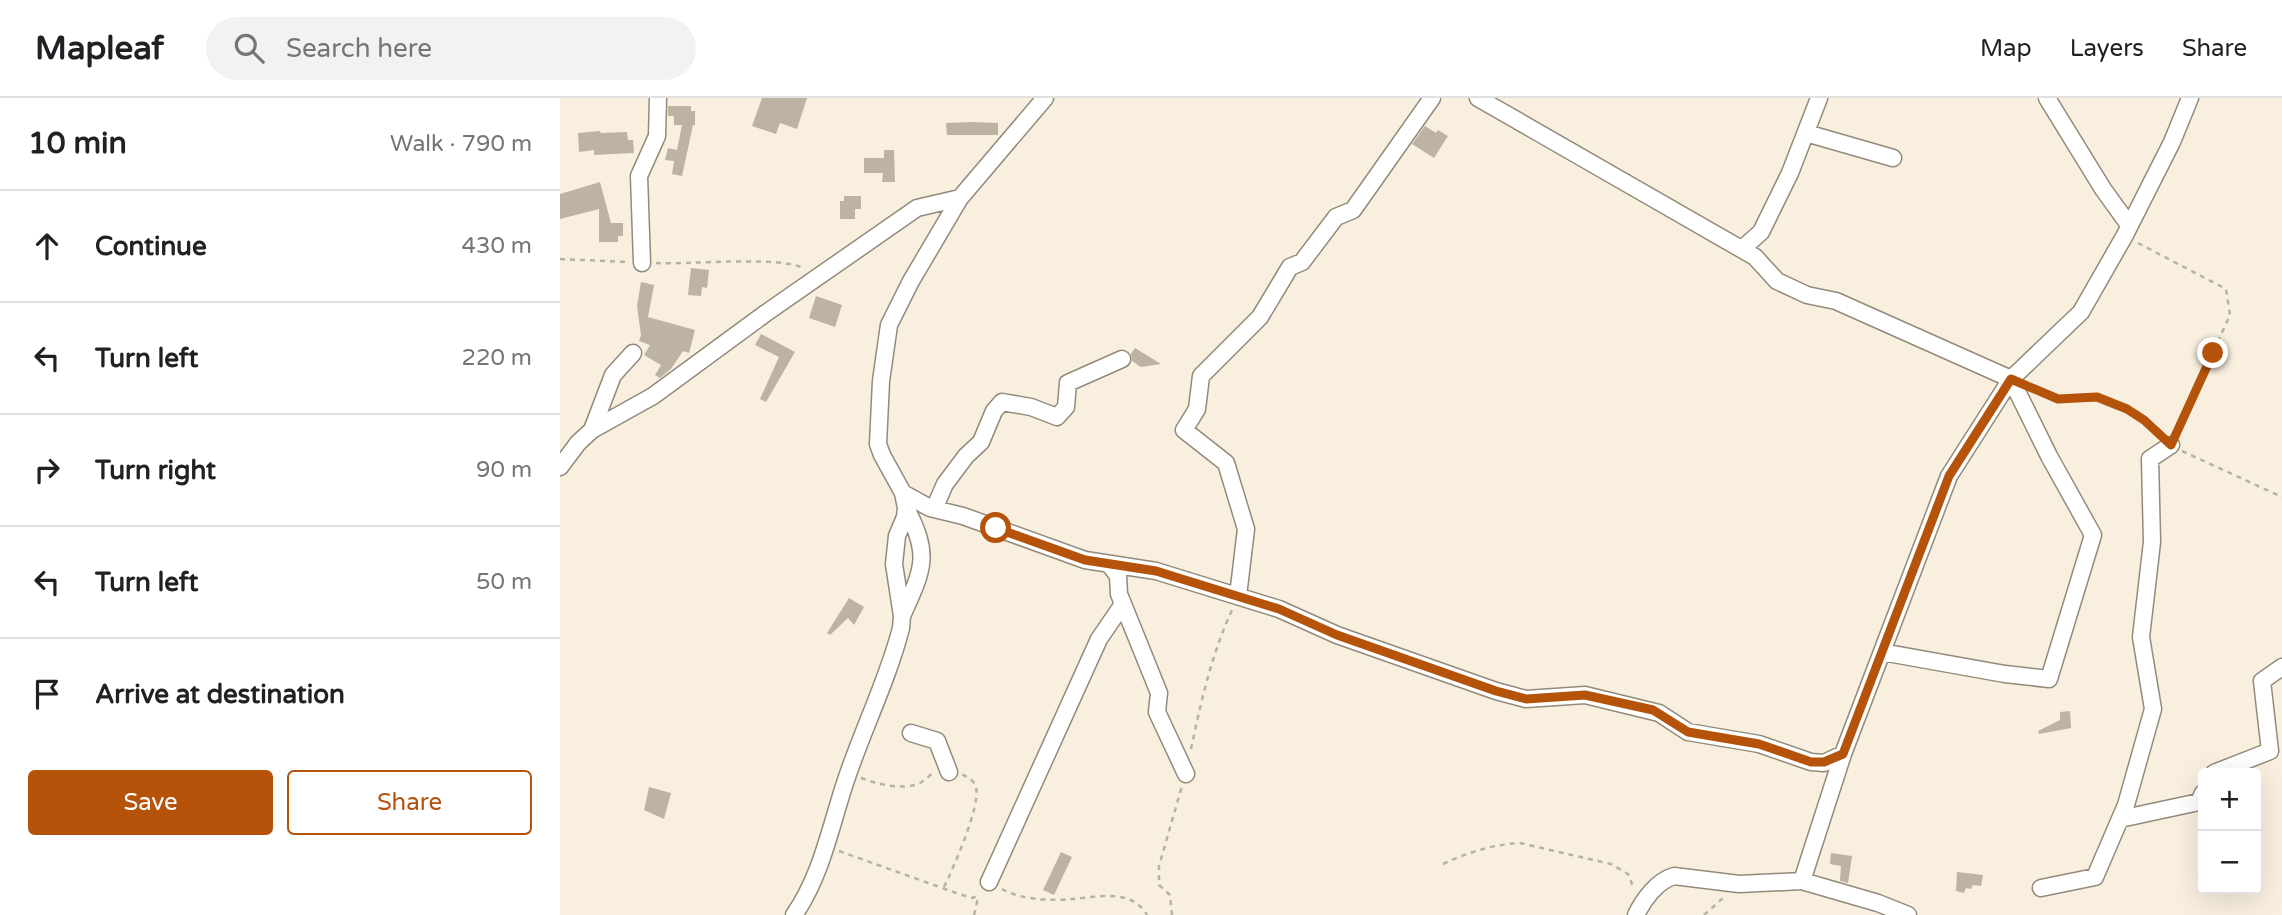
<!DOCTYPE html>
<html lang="en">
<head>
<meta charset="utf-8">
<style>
	body { margin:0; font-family:"Varela Round",sans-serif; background:#f2f2f2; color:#202124 }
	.controls { position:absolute; right:21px; bottom:21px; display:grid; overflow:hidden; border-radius:7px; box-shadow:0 7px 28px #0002 }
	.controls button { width:63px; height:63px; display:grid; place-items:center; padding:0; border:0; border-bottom:2px solid #e0e0e0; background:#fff; color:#202124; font:35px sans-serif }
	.stop { position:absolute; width:21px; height:21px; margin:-16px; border:5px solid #b45309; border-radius:50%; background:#fff }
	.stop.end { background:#b45309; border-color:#fff; box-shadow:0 2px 7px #0008 }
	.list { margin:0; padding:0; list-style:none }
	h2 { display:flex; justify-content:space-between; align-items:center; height:91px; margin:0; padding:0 28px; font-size:30px }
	h2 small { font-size:23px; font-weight:400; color:#757577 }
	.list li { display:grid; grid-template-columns:46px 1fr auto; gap:21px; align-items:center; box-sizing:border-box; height:112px; padding:0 28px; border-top:2px solid #e0e0e0 }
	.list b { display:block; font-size:26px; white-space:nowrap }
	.list em { font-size:23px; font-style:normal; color:#757577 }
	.actions { display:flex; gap:14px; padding:21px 28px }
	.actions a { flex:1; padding:16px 0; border:2px solid #b45309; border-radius:7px; text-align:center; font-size:24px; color:#b45309 }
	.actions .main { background:#b45309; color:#fff }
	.icon { flex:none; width:38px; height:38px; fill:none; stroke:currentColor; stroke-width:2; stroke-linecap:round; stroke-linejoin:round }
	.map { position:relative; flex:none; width:1722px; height:817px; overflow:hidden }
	header { display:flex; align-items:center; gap:42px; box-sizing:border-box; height:98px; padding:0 35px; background:#fff; border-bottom:2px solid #e0e0e0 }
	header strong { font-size:33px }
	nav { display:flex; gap:38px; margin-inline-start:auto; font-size:24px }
	.search { width:490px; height:63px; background:#f2f2f2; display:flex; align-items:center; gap:18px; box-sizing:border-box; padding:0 24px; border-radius:38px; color:#757577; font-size:26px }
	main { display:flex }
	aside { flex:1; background:#fff }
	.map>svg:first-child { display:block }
	.building { fill:#bcb3a3 }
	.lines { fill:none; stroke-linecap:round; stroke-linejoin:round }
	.minor-casing { stroke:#938a7b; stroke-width:19 }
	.path { stroke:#b8b1a4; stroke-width:2.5; stroke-dasharray:5 5; stroke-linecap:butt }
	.minor { stroke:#fff; stroke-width:16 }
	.route { stroke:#b45309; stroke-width:9 }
</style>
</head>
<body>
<header>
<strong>Mapleaf</strong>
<div class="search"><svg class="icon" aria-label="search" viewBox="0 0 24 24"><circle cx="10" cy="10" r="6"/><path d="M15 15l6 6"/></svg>Search here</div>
<nav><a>Map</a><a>Layers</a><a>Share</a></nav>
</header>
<main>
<aside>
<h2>10 min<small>Walk · 790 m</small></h2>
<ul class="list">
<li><svg class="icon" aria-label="ahead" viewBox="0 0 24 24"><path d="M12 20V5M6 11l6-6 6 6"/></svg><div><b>Continue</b></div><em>430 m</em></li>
<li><svg class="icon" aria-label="left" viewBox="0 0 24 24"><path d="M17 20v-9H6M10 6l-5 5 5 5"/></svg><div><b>Turn left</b></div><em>220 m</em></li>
<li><svg class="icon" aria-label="right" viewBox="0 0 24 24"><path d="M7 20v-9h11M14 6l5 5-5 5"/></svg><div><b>Turn right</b></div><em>90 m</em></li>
<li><svg class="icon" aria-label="left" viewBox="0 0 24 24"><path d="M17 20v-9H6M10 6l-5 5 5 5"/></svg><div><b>Turn left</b></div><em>50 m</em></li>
<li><svg class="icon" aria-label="arrive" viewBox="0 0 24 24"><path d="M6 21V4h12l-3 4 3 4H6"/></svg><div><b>Arrive at destination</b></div></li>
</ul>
<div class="actions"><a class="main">Save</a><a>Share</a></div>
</aside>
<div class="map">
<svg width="1722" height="817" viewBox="0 0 1722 817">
	<rect width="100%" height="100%" fill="#f8efdf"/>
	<path class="building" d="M202 0H247L237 31 220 25 216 36 192 28Z
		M108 8H131V13H135V27H133L122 78 112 76 114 63 105 62 108 50 117 52 122 27H114V18H108Z
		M413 24 438 25V37H387L386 25Z
		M865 28 876 35 878 32 888 38 874 60 852 46Z
		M40 33 41 35 67 34 68 42H73L74 55 34 57V52L19 54 18 35Z
		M324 52H334L335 84H322L323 75H304V60H324Z
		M40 84 51 125H63V138H58V144H39V111L0 121V96Z
		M284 98H301V111H295V121H280V103H284Z
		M131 170 149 172 147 190 142 189 141 198 128 197Z
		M81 184 94 187 88 219 135 232 129 255 123 253 111 271 100 280 95 277 101 267 84 257 90 247 79 243 81 237 77 208Z
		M256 198 282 207 275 229 249 220Z
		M201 236 235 254 206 304 200 301 219 259 195 247Z
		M575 250 601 266 581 269 572 263 571 256Z
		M289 500 304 509 294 527 288 520 270 537 267 535Z
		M1510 613 1511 630 1479 636 1478 633 1500 622V614Z
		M89 689 111 695 104 721 84 712Z
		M501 754 512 759 494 797 483 792Z
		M1271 755 1292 758 1288 785 1280 783 1281 768 1270 766Z
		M1397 774 1423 777 1421 788 1413 787 1411 791 1406 790 1404 795 1396 793Z"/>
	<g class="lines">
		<defs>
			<path id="minor" d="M918 0 1195 159 1217 183 1247 197 1276 203 1451 281 1489 358 1533 437 1489 581 1445 576 1322 554
				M1487 0 1543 91 1569 127
				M1246 35 1333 60
				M1182 151 1201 134 1230 75 1259 0
				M82 165 79 78 97 38 98 0
				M32 332 53 277 73 255
				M0 369 18 345 32 332 93 298 206 215 357 110 400 100
				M343 395 370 410 403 418 525 462 596 473 719 511 777 537 936 593 966 601 1025 597 1099 615 1128 634 1199 646 1251 664 1264 665 1283 656
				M374 411 385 386 406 358 421 344 434 313 442 304 471 309 497 319 506 309 508 285 562 261
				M549 466 558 478 559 496 599 595 597 614 626 676
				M678 498 686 431 666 365 624 332 637 311 641 278 700 219 730 169 742 164 776 119 793 112 872 0
				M342 518C363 471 371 458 346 410
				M351 635 377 643 389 674
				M1654 675 1710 653 1702 583 1722 569
				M1560 721 1639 704 1643 695
				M1242 783 1318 805 1348 817
				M429 784 539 541 563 506
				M1481 790 1535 779 1566 707 1593 611 1581 539 1592 444 1590 361 1611 347
				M234 817C262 777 271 726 286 682 303 631 328 581 341 530L342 518 334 466 337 438 345 419 346 410 343 395 322 357 318 346 321 283 329 227 351 183 400 100 485 0
				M1076 817C1083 802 1097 783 1114 778L1179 786 1242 783 1283 656 1389 378 1451 281 1521 214 1565 137 1612 44 1630 0"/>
		</defs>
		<use href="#minor" class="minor-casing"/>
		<path class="path" d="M1578 145 1666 191 1670 217 1616 335
			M0 161 68 164
			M96 165C127 167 223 157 245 171
			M1470 289 1501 302 1537 299 1574 315 1600 337
			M1622 353 1722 399
			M631 651C641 604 652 554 673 510
			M301 680C317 686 343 693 360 685 365 682 369 677 374 675
			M279 753 399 796 413 800 419 796
			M883 766C907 755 933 746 960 745L1051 766 1068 776 1074 791
			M384 789C393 771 421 707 416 690 414 682 409 680 401 676
			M442 791C461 802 491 803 512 801 538 799 571 790 587 817
			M414 817 418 800
			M612 817 610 797 599 787V768L622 688
			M1144 817 1163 800"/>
		<use href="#minor" class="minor"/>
	</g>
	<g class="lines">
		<path class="route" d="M436 430 525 462 596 473 719 511 777 537 936 593 966 601 1025 597 1093 612 1128 634 1199 646 1251 664H1264L1283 656 1389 378 1451 281 1498 301 1537 299 1567 311 1584 322 1611 347 1653 255"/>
	</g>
</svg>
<div class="controls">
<button>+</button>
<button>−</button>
</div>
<div class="stop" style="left:436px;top:430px"></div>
<div class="stop end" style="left:1653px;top:255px"></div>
</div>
</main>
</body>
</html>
